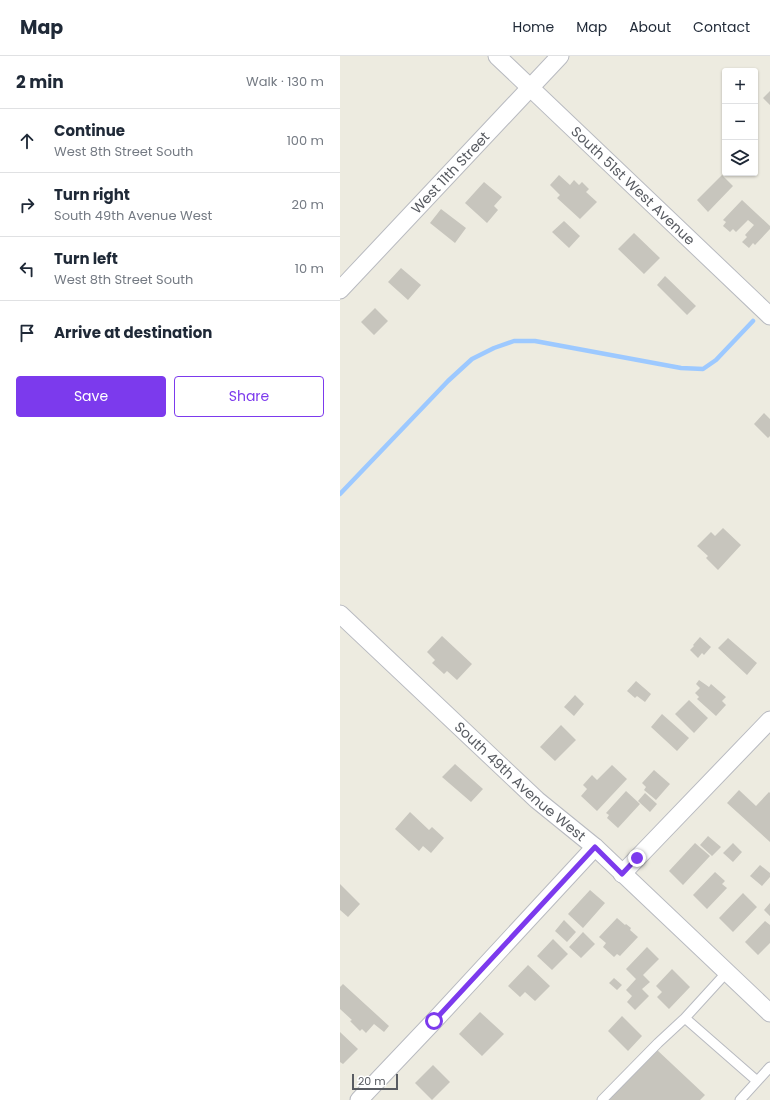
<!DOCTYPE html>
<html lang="en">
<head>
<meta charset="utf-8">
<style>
	body { margin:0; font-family:Poppins,sans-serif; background:#f2f2f3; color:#1f2937 }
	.controls { position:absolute; right:12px; top:12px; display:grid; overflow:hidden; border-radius:4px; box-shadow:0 1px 3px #0004 }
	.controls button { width:36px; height:36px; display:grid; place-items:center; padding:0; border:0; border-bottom:1px solid #e0e1e3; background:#fff; color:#1f2937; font:20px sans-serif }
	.scale { position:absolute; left:12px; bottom:10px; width:46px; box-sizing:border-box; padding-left:4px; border:2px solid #595c62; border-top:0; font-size:11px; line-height:14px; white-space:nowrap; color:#595c62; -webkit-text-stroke:3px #fff; paint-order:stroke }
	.stop { position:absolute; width:12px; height:12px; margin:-9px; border:3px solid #7c3aed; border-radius:50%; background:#fff }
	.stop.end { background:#7c3aed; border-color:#fff; box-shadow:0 1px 4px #0008 }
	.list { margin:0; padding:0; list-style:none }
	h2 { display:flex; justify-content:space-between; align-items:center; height:52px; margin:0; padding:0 16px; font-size:17px }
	h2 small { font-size:13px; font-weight:400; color:#747a83 }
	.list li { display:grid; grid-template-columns:26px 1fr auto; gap:12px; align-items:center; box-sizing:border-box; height:64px; padding:0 16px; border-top:1px solid #e0e1e3 }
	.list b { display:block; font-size:15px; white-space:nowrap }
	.list p { margin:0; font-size:13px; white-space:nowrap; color:#747a83 }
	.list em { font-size:13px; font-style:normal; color:#747a83 }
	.actions { display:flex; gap:8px; padding:12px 16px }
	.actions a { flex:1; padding:9px 0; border:1px solid #7c3aed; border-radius:4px; text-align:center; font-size:14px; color:#7c3aed }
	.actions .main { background:#7c3aed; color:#fff }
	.icon { flex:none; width:22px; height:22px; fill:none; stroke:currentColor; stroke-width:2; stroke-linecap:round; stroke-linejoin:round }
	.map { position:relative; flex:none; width:430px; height:1044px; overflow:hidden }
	header { display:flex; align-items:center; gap:24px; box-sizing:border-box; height:56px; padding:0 20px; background:#fff; border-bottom:1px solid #e0e1e3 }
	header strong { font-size:19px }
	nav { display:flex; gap:22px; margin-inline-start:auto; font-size:14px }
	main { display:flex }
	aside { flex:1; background:#fff }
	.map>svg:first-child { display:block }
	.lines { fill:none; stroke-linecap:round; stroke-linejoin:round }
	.stream { stroke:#9dc9ff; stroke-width:4.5 }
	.building { fill:#c7c5bd }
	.lane-casing { stroke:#b8bac0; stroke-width:11 }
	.street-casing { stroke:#b8bac0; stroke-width:19 }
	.lane { stroke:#fff; stroke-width:9 }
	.street { stroke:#fff; stroke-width:17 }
	.route { stroke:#7c3aed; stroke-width:5 }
	.labels { text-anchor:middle; stroke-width:3; stroke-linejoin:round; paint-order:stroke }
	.street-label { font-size:14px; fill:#595c62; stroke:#fff }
</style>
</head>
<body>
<header>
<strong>Map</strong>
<nav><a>Home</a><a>Map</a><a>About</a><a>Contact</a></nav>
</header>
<main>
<aside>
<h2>2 min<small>Walk · 130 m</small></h2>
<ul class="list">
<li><svg class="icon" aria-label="ahead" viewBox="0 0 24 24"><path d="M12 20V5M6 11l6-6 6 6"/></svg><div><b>Continue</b><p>West 8th Street South</p></div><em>100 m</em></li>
<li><svg class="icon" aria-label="right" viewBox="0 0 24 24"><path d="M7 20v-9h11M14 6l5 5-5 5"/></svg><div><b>Turn right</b><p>South 49th Avenue West</p></div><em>20 m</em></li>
<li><svg class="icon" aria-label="left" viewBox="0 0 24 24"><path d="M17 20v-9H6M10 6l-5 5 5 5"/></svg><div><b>Turn left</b><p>West 8th Street South</p></div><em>10 m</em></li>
<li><svg class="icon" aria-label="arrive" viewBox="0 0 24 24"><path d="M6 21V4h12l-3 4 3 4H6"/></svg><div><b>Arrive at destination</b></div></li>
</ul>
<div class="actions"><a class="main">Save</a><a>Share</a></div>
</aside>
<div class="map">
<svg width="430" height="1044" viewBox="0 0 430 1044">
	<rect width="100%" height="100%" fill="#edebe0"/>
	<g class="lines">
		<path class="stream" d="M0 438 108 325 132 303 154 292 174 285H195L341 312 363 313 376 304 413 265"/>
	</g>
	<path class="building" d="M430 35V49L423 42Z
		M219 119 230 129 234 124 239 129 242 126 249 133 246 136 257 146 240 163 217 142 220 139 210 129Z
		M382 119 393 130 368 156 357 144Z
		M144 126 162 141 154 150 158 154 147 167 125 147Z
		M402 144 430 170V173L415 189 413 187 409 192 402 186 407 181 405 179 414 169 408 164 396 176 393 173 390 176 383 170 386 166 383 164Z
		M101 153 126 172 115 187 90 167Z
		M224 165 240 180 229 192 212 176Z
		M294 177 320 202 304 218 278 193Z
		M61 212 81 229 68 244 48 226Z
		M325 220 356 250 347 259 317 229Z
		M35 252 48 265 34 279 21 266Z
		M424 357 430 363V380L428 382 414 368Z
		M383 472 401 489 378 514 366 502 368 500 357 490 371 476 375 480Z
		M102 580 132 608 117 624 107 615 104 618 92 607 95 604 87 596Z
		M360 581 371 591 364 599 362 597 358 602 350 594 354 590 353 589Z
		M388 582 417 607 407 619 378 592Z
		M359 624 369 631 371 628 386 641 382 645 386 649 376 660 357 643 359 641 355 637 360 632 356 628Z
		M296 625 311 638 305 646 297 640 295 642 287 635Z
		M235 639 244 648 234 660 224 651Z
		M349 644 368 662 354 677 335 658Z
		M322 658 349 682 337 695 311 671Z
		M221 669 236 684 215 705 200 691Z
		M115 708 143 733 131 746 102 721Z
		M272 709 287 723 257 755 241 740 247 733 243 729 252 719 257 724Z
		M314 714 330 728 316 744 304 734 306 731 302 727Z
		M399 734 416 750 429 736 430 737V786L387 747Z
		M286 735 300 748 278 772 267 762 269 759 266 757Z
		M305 737 317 748 310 756 298 745Z
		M70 756 89 774 92 771 104 782 91 797 83 790 79 795 55 773Z
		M368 780 381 791 372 800 360 789Z
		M355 787 370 800 343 829 329 815Z
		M393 787 402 796 393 806 383 797Z
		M420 809 430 817V821L422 830 410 820Z
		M375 816 385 825 382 828 387 832 367 853 353 839Z
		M0 828 20 848 8 861 0 854Z
		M250 834 265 847 243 872 228 858Z
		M403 837 417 851 393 876 379 862Z
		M430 847V860L424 854Z
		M277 862 285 869 286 868 291 872 290 874 298 881 280 900 277 898 274 901 263 891 266 887 259 881Z
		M224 864 236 876 227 886 215 875Z
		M425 865 430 869V887L418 899 405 886Z
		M243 876 255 888 241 902 229 891Z
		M213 883 228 898 212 914 197 900Z
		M307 891 319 903 303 919 310 926 302 933 309 940 295 954 287 946 292 940 286 934 296 923 286 913Z
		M188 909 210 930 195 945 185 936 180 941 168 930Z
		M332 913 350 931 329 953 317 941 322 936 316 930Z
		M274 922 282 929 277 934 269 927Z
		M3 928 49 970 44 976 34 968 26 977 22 973 20 975 10 965 12 964 0 953V931Z
		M140 956 164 978 142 1000 119 978Z
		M282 960 302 980 288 995 268 975Z
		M0 976 18 993 3 1008 0 1006Z
		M316 993 365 1039 360 1044H267Z
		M93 1009 110 1026 92 1044 75 1027Z"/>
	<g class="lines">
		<defs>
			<path id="lane" d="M345 962 417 1025
				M262 1044 318 987 345 962 387 916
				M400 1044 430 1011"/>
			<g id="street">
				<path id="s1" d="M157 0 430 260"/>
				<path id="s2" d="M0 234 220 0"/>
				<path id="s3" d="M0 558 197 744 255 791 430 957"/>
				<path d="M282 818 430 664"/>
				<path d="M19 1044 94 965 255 791"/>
			</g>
		</defs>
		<use href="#lane" class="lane-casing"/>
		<use href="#street" class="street-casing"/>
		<use href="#lane" class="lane"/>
		<use href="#street" class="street"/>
	</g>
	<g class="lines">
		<path class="route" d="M94 965 255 791 282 818 297 802"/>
	</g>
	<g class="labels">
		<g class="street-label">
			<text dy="5" stroke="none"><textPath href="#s2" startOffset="161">West 11th Street</textPath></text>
			<text dy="5" stroke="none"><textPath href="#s1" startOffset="188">South 51st West Avenue</textPath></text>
			<text dy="5" stroke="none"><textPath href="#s3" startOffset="246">South 49th Avenue West</textPath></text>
		</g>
	</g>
</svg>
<div class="controls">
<button>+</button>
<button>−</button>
<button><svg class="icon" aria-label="layers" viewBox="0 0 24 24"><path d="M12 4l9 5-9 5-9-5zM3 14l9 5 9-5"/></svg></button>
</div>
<div class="scale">20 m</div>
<div class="stop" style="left:94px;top:965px"></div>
<div class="stop end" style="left:297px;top:802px"></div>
</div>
</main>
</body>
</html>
